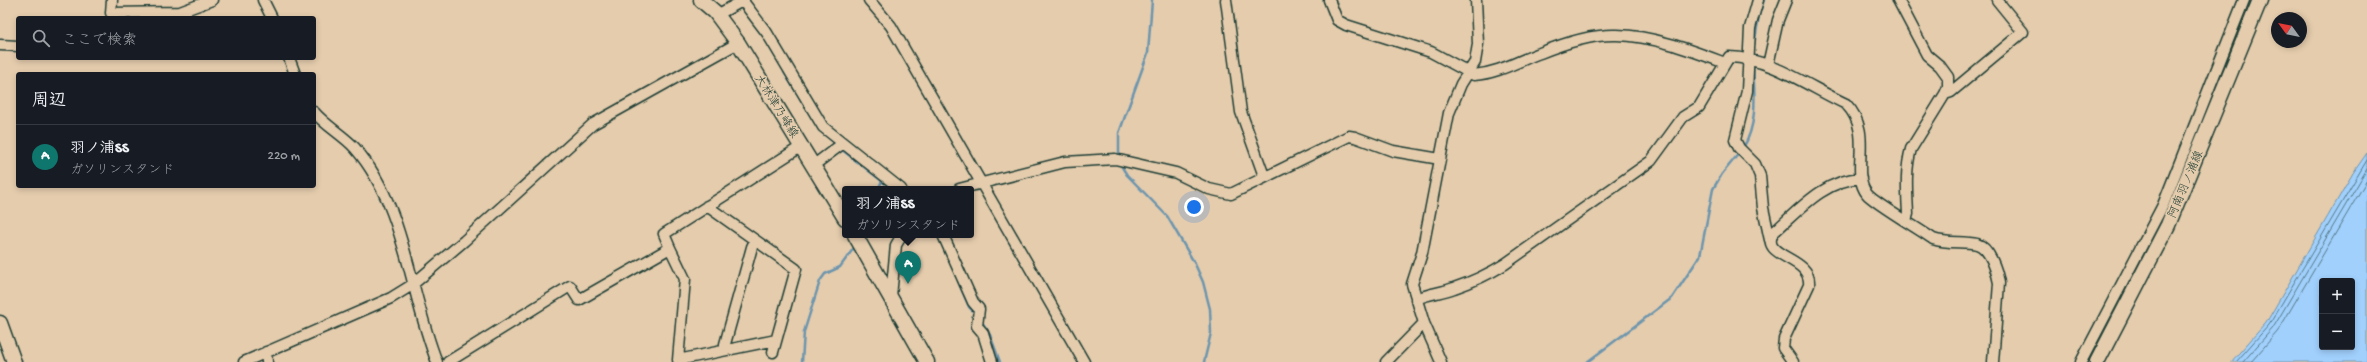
<!DOCTYPE html>
<html lang="ja">
<head>
<meta charset="utf-8">
<style>
	body { margin:0; font-family:"Gochi Hand","Klee One",sans-serif; background:#20242c; color:#f1f3f6 }
	.controls { position:absolute; right:12px; bottom:12px; display:grid; overflow:hidden; border-radius:4px; box-shadow:0 2px 6px #0003 }
	.controls button { width:36px; height:36px; display:grid; place-items:center; padding:0; border:0; border-bottom:1px solid #363941; background:#171b24; color:#f1f3f6; font:20px sans-serif }
	.compass { position:absolute; left:2271px; top:12px; width:36px; height:36px; border-radius:50%; background:#171b24; box-shadow:0 2px 6px #0003; rotate:303deg }
	.you { position:absolute; left:1194px; top:207px; width:14px; height:14px; margin:-10px; border:3px solid #fff; border-radius:50%; background:#1a73e8; box-shadow:0 0 0 6px #1a73e833 }
	.badge { display:grid; place-items:center; width:26px; height:26px; border-radius:50%; background:#0f766e; color:#fff; font-size:13px; font-weight:700 }
	.pin { position:absolute; translate:-50% -33px; filter:drop-shadow(0 1px 2px #0008) }
	.pin::after { content:''; position:absolute; top:21px; width:14px; height:12px; background:inherit; clip-path:polygon(0 0,100% 0,50% 100%) }
	.popup { position:absolute; left:842px; top:186px; width:132px; height:52px; box-sizing:border-box; display:grid; place-content:center; border-radius:4px; background:#171b24; filter:drop-shadow(0 1px 3px #0005); font-size:13px; white-space:nowrap; color:#9ea1a6 }
	.popup b { font-size:15px; color:#f1f3f6 }
	.popup::after { content:''; position:absolute; left:50%; top:100%; margin-left:-8px; border:8px solid transparent; border-top-color:#171b24 }
	.list { margin:0; padding:0; list-style:none }
	h2 { display:flex; justify-content:space-between; align-items:center; height:52px; margin:0; padding:0 16px; font-size:17px }
	h2 small { font-size:13px; font-weight:400; color:#9ea1a6 }
	.list li { display:grid; grid-template-columns:26px 1fr auto; gap:12px; align-items:center; box-sizing:border-box; height:64px; padding:0 16px; border-top:1px solid #363941 }
	.list b { display:block; font-size:15px; white-space:nowrap }
	.list p { margin:0; font-size:13px; white-space:nowrap; color:#9ea1a6 }
	.list em { font-size:13px; font-style:normal; color:#9ea1a6 }
	.icon { flex:none; width:22px; height:22px; fill:none; stroke:currentColor; stroke-width:2; stroke-linecap:round; stroke-linejoin:round }
	.map { position:relative; flex:none; width:2367px; height:362px; overflow:hidden }
	.search { position:absolute; background:#171b24; box-shadow:0 2px 6px #0003; left:16px; top:16px; width:300px; height:44px; display:flex; align-items:center; gap:10px; box-sizing:border-box; padding:0 14px; border-radius:4px; color:#9ea1a6; font-size:15px }
	.panel { position:absolute; background:#171b24; box-shadow:0 2px 6px #0003; left:16px; top:72px; width:300px; height:116px; border-radius:4px }
	.map>svg:first-child { display:block }
	.water { fill:#a1d0fd; stroke:#6d95ad; fill-rule:evenodd }
	.lines { fill:none; stroke-linecap:round; stroke-linejoin:round }
	.shore { stroke:#537884; stroke-width:1 }
	.stream { stroke:#6d95ad; stroke-width:2.5 }
	.minor-casing { stroke:#1f3d34; stroke-width:13 }
	.secondary-casing { stroke:#1f3d34; stroke-width:17 }
	.minor { stroke:#e5ccad; stroke-width:10 }
	.secondary { stroke:#e5ccad; stroke-width:14 }
	.labels { text-anchor:middle; stroke-width:3; stroke-linejoin:round; paint-order:stroke }
	.street-label { font-size:12px; fill:#1f3d34; stroke:#e5ccad }
</style>
</head>
<body>
<div class="map">
<svg width="2367" height="362" viewBox="0 0 2367 362">
	<rect width="100%" height="100%" fill="#e5ccad"/>
	<filter id="ink" filterUnits="userSpaceOnUse"><feTurbulence type="fractalNoise" baseFrequency=".025" numOctaves="2"/><feDisplacementMap in="SourceGraphic" scale="8" xChannelSelector="R" yChannelSelector="G"/><feConvolveMatrix kernelMatrix="1 2 1 2 8 2 1 2 1" color-interpolation-filters="sRGB"/></filter>
	<g filter="url(#ink)">
		<path class="water" d="M2367 153V362H2231L2266 323 2353 173ZM2322 281H2352V347H2322Z"/>
		<g class="lines">
			<path class="shore" d="M2236 362 2269 325 2367 160
				M2243 362 2273 328 2367 169
				M2251 362 2278 331 2367 180"/>
			<path class="stream" d="M1754 46 1759 15 1764 0
				M784 72 819 129
				M829 138 837 145
				M1743 148C1759 122 1754 91 1753 63
				M841 149 892 189
				M1119 157V133L1148 53 1152 0
				M1120 164 1127 175 1167 216 1195 264 1203 282 1210 309 1211 333 1204 362
				M878 189 882 181
				M936 235 941 241
				M958 281 969 307 975 313
				M981 320 990 335 1000 362
				M802 362 804 332 820 281 825 274 840 267 856 245
				M1587 362 1672 298 1700 256 1713 189 1722 174 1740 152"/>
			<defs>
				<path id="minor" d="M112 0 111 13 180 12 212 0
					M263 0 272 18
					M742 0 767 33 823 127 901 189
					M869 0 891 26 1084 362
					M1226 0 1241 112 1264 176
					M1329 0 1337 20 1346 25 1431 52 1474 75C1499 73 1518 61 1540 53 1562 44 1593 34 1617 35 1654 36 1690 50 1725 63
					M1758 0 1750 28 1747 91 1735 140 1739 148 1755 164 1760 176 1763 208 1770 240
					M1898 0 1927 55 1940 66 1948 77V87L1945 94 1911 149C1905 170 1907 192 1908 214L1906 220
					M717 15 744 0
					M0 45 18 46
					M289 58 295 74
					M1768 65 1778 20 1786 0
					M1945 94 1951 92 2023 32 1997 0
					M314 112C326 126 343 135 355 148 406 207 409 292 437 362
					M814 165 842 144
					M959 189 1065 162 1115 159 1176 173 1209 189 1231 194 1349 136 1355 137 1393 151 1440 159
					M707 206 796 269 773 352
					M943 235 973 302 979 309 977 326 983 333 992 362
					M670 248 685 279 678 360 776 340
					M891 296 896 245 902 235
					M1416 299C1430 293 1441 293 1454 288 1472 282 1489 274 1505 264L1651 161 1683 117 1699 107 1729 57C1771 58 1809 87 1846 104 1875 134 1849 171 1867 194 1874 203 1921 230 1933 239 1948 244 1963 241 1977 244 1990 248 1997 271 1999 283L1993 362
					M725 350V344L752 247 755 241
					M266 352 267 362
					M244 362 391 298 412 285 464 241 593 124 738 43
					M448 362 570 286 579 300 670 248 664 234 802 146
					M1386 362 1424 323
					M1441 362 1424 323 1412 284 1422 253 1449 113 1461 84 1475 62 1478 44 1476 0
					M1793 362 1783 348 1784 339 1809 285C1812 256 1759 258 1773 233 1799 210 1824 180 1861 178
					M2081 362 2163 205 2244 0"/>
				<path id="secondary" d="M701 0 715 12 738 43 845 218
					M855 235 927 362
					M0 323 14 362
					M2097 362 2168 225 2260 0"/>
			</defs>
			<use href="#minor" class="minor-casing"/>
			<use href="#secondary" class="secondary-casing"/>
			<use href="#minor" class="minor"/>
			<use href="#secondary" class="secondary"/>
		</g>
	</g>
	<g class="labels">
		<g class="street-label">
			<text transform="translate(777 106) rotate(58)" y="4">大林津乃峰線</text>
			<text transform="translate(2185 184) rotate(-67)" y="4">阿南羽ノ浦線</text>
		</g>
	</g>
</svg>
<div class="controls">
<button>+</button>
<button>−</button>
</div>
<svg class="compass" viewBox="-18 -18 36 36"><path d="M0-13l5 13h-10z" fill="#e53935"/><path d="M0 13l5-13h-10z" fill="#9ea1a6"/></svg>
<div class="you"></div>
<div class="pin badge" style="left:908px;top:284px">A</div>
<div class="popup"><b>羽ノ浦SS</b>ガソリンスタンド</div>
<div class="search"><svg class="icon" aria-label="search" viewBox="0 0 24 24"><circle cx="10" cy="10" r="6"/><path d="M15 15l6 6"/></svg>ここで検索</div>
<section class="panel">
<h2>周辺<small></small></h2>
<ul class="list">
<li><span class="badge">A</span><div><b>羽ノ浦SS</b><p>ガソリンスタンド</p></div><em>220 m</em></li>
</ul>
</section>
</div>
</body>
</html>
